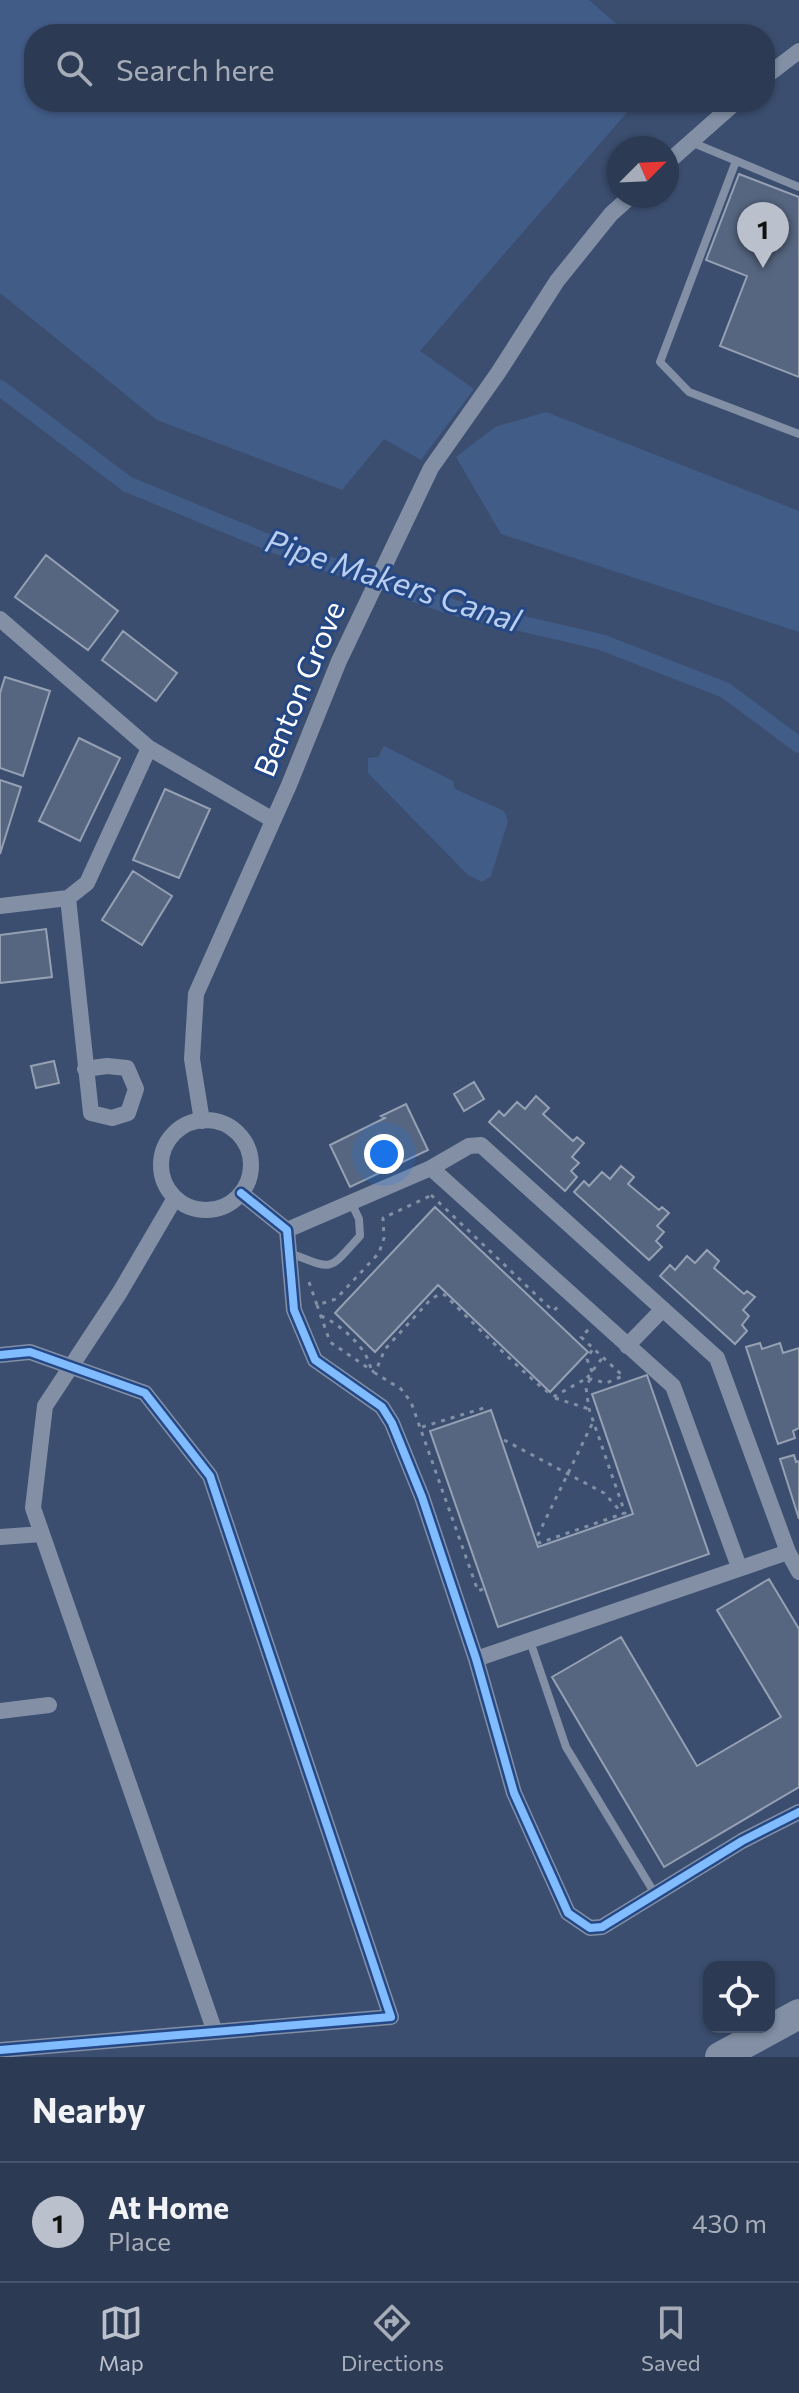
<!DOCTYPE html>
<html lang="en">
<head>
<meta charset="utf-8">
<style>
	body { margin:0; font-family:Commissioner,sans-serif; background:#34415a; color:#f1f3f6 }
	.controls { position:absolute; right:24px; bottom:24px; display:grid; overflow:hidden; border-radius:16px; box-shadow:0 2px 6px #0004 }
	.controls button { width:72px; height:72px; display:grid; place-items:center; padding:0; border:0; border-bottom:2px solid #48546a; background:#2c3a53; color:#f1f3f6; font:40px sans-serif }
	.compass { position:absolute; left:607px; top:136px; width:72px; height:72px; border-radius:50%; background:#2c3a53; box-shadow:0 2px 6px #0004; rotate:66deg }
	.you { position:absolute; left:384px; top:1154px; width:28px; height:28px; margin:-20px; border:6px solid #fff; border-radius:50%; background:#1a73e8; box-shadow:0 0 0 12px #1a73e833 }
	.badge { display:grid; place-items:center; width:52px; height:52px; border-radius:50%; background:#bac1cd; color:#111; font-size:26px; font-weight:700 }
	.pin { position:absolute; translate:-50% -66px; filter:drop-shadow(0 2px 4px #0008) }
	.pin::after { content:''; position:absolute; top:42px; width:28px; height:24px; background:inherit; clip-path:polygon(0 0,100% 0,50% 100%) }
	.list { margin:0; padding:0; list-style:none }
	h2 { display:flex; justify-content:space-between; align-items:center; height:104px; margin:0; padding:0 32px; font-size:34px }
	h2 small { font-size:26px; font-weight:400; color:#a6adb8 }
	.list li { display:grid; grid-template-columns:52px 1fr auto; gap:24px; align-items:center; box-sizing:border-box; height:120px; padding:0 32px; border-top:2px solid #48546a }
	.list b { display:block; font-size:30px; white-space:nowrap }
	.list p { margin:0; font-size:26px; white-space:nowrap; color:#a6adb8 }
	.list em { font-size:26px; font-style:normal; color:#a6adb8 }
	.icon { flex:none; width:44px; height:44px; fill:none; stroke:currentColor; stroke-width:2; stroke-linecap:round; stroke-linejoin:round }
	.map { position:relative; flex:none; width:799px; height:2057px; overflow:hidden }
	.search { position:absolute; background:#2c3a53; box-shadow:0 2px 6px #0004; left:24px; right:24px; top:24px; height:88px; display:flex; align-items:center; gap:20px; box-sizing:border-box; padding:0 28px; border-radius:32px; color:#a6adb8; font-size:30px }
	.sheet { height:224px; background:#2c3a53 }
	nav { display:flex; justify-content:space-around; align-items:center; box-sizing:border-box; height:112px; border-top:2px solid #48546a; background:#2c3a53; font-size:22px; color:#a6adb8 }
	nav a { display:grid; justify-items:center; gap:4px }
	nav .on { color:#bac1cd }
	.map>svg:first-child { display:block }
	.water { fill:#425c88 }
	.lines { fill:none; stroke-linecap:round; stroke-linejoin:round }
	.canal { stroke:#425c88; stroke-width:16 }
	.building { fill:#566680; stroke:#95a0b3; stroke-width:2 }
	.path { stroke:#828fa5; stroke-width:3; stroke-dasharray:4 6; stroke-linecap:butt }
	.lane { stroke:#828fa5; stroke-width:8 }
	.street { stroke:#828fa5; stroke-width:16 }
	.highway { stroke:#828fa4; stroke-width:30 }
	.cycleway-casing { stroke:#254885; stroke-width:13 }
	.cycleway { stroke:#80bcff; stroke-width:8 }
	.labels { text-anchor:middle; stroke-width:6; stroke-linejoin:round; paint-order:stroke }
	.street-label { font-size:30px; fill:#fff; stroke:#254885 }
	.water-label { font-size:32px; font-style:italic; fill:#bacff0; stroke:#254885 }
</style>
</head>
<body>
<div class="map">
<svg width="799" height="2057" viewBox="0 0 799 2057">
	<rect width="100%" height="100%" fill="#3b4e6f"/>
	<path class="water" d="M0 0H589L628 34H34V102H636L420 351 474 389 421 460 384 439 342 490 157 420 0 293Z
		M546 412 799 511V632L501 534 456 457 495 427Z
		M384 746 453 781 455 789 504 811 508 821 491 876 482 882 468 875 368 773V758L378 757Z"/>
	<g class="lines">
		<path class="canal" d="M0 388 127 484 282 548 455 608 601 642 725 690 799 745"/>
	</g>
	<path class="building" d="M739 174 799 197V377L720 346 747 276 706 260Z
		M46 555 118 611 88 650 15 597Z
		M123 631 177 673 156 701 102 660Z
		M5 677 50 691 23 776 0 768V693Z
		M79 738 120 758 80 841 39 821Z
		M0 780 21 787 0 854Z
		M165 789 210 809 179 878 133 860Z
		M133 871 172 896 142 945 102 920Z
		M46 929 52 977 0 983V935Z
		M54 1061 59 1083 36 1088 31 1066Z
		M474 1082 484 1099 464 1111 454 1094Z
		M536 1096 549 1108 543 1114 573 1141 577 1137 584 1143 572 1157 579 1163 571 1171 577 1177 565 1191 489 1122 499 1111 504 1116 517 1102 525 1109Z
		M406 1104 428 1150 350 1187 330 1145 385 1118 381 1116Z
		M621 1166 634 1177 628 1184 659 1210 662 1207 669 1213 657 1226 664 1232 656 1241 662 1247 649 1260 574 1192 584 1181 589 1186 602 1172 610 1179Z
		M435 1207 588 1352 550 1392 438 1285 375 1352 335 1313Z
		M707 1250 719 1261 714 1268 744 1294 747 1291 755 1297 743 1310 749 1316 742 1325 747 1331 735 1344 660 1276 670 1265 675 1270 687 1256 695 1263Z
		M760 1343 762 1349 780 1343 783 1353 799 1348V1428L793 1431 795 1438 778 1444 746 1347Z
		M647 1375 709 1554 498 1627 430 1431 491 1410 538 1547 633 1514 592 1394Z
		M794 1455 796 1462 799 1461V1519L780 1459Z
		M769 1579 799 1629V1787L664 1867 552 1677 621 1637 697 1766 781 1717 717 1610Z"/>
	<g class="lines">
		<path class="path" d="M431 1195 553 1311 559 1306
			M309 1282 317 1305 336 1299 379 1253 384 1238 383 1218 430 1196
			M317 1305 330 1342 374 1372
			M321 1316C340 1324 368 1348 371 1370
			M592 1372 587 1359 592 1350
			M587 1378 603 1357
			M590 1379 586 1388 589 1409 625 1513 539 1543 537 1537 593 1422
			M555 1398 589 1409
			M422 1427 484 1408
			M504 1440 604 1493 623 1514
			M483 1589 478 1591 411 1402 401 1389 375 1373 385 1349 431 1299 440 1294 445 1295C461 1311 542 1393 555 1396L587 1378 606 1383 623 1376 581 1337 590 1328"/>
		<path class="lane" d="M691 142 799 187
			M736 161 660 362 689 392 799 434
			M290 1253C335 1270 327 1272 360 1236L359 1219 351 1202
			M530 1641 566 1747 655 1894"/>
		<path class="street" d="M765 77 799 51
			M667 163 736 102
			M0 619 149 748 273 820
			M68 898 91 1113 112 1118 128 1113 136 1089 127 1068 107 1066 85 1069
			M0 906 68 898 87 883 149 748
			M161 1165a45 45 0 1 1 90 0a45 45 0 1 1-90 0Z
			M202 1121 192 1059 196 994 289 785 339 661 431 468 498 373 557 281 611 214 631 196
			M431 1168 673 1386 739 1567
			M241 1193 287 1230 294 1310 315 1360 382 1407 392 1423 422 1497 476 1659 514 1793 568 1913 590 1928 602 1927 742 1841 799 1812
			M175 1198 120 1292 45 1406 33 1508 215 2032
			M287 1230 431 1168 469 1146 481 1145 717 1358 788 1552 799 1572
			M627 1346 663 1309
			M0 1355 30 1352 145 1393 210 1476 391 2017 0 2050
			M0 1537 42 1534
			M476 1659 788 1552
			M0 1711 49 1705"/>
		<path class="highway" d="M720 2057 799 2014"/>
		<defs>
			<path id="cycleway" d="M241 1193 287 1230 294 1310 315 1360 382 1407 392 1423 422 1497 476 1659 514 1793 568 1913 590 1928 602 1927 742 1841 799 1812
				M0 1355 30 1352 145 1393 210 1476 391 2017 0 2050"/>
		</defs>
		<use href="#cycleway" class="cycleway-casing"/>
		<use href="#cycleway" class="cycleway"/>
	</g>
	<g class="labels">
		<g class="street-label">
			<text transform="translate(300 689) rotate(-67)" y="10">Benton Grove</text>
		</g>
		<g class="water-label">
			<text transform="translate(393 581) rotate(18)" y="11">Pipe Makers Canal</text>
		</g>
	</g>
</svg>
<div class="controls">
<button><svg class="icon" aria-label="locate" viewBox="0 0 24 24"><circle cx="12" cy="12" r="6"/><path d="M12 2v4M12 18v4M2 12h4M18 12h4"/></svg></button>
</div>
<svg class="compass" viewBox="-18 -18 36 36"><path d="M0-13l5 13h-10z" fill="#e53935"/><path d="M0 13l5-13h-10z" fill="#a6adb8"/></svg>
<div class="you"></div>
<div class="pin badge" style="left:763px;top:268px">1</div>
<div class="search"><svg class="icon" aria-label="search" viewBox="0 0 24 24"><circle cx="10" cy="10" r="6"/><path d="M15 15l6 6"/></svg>Search here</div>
</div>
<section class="sheet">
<h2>Nearby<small></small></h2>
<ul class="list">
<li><span class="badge">1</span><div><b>At Home</b><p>Place</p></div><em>430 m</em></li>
</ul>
</section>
<nav>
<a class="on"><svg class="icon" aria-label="map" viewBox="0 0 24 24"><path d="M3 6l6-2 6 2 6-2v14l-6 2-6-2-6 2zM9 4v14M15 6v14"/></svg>Map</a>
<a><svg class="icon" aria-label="directions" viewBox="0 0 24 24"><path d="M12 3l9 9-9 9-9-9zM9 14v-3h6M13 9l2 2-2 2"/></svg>Directions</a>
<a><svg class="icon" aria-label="saved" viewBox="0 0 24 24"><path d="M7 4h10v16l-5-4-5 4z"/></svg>Saved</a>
</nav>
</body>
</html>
